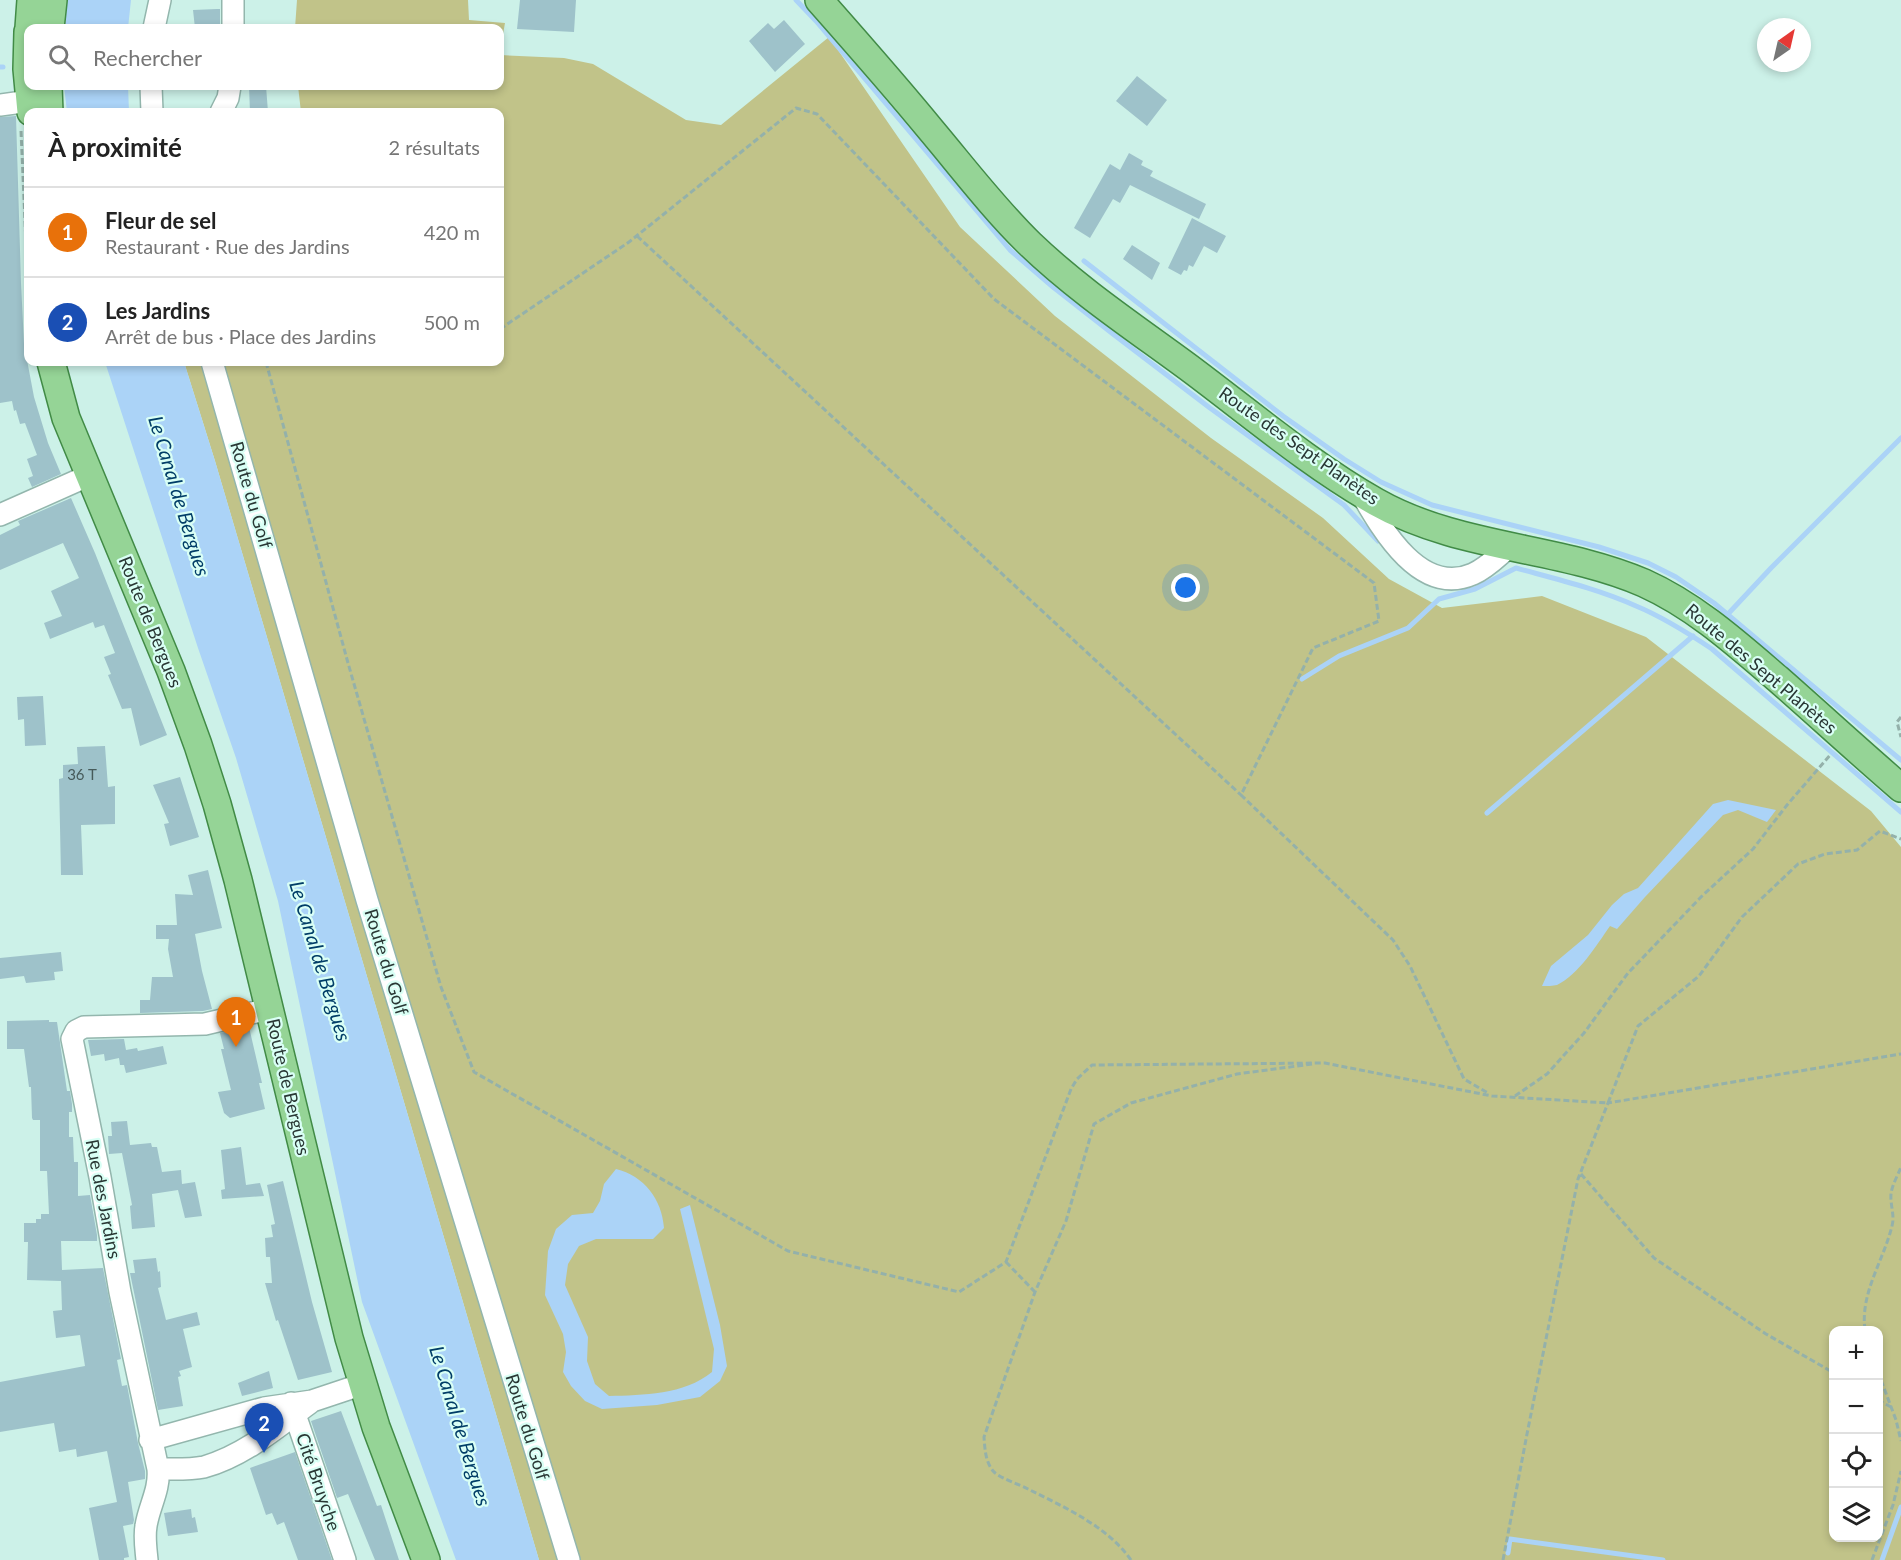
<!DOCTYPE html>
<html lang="fr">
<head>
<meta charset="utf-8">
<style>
	body { margin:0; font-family:Lato,sans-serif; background:#f6f6f6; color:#222 }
	.controls { position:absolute; right:18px; bottom:18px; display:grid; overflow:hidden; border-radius:12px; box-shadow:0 3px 9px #0003 }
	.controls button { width:54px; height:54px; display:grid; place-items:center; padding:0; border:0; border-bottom:2px solid #e0e0e0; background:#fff; color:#222; font:30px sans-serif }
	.compass { position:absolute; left:1757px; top:18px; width:54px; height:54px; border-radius:50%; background:#fff; box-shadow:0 3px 9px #0003; rotate:34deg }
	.you { position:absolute; left:1186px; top:588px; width:21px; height:21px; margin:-15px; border:4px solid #fff; border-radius:50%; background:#1a73e8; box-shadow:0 0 0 9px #1a73e833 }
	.badge { display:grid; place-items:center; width:39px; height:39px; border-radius:50%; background:#2563eb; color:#fff; font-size:20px; font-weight:700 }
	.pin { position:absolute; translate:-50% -50px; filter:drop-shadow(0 2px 3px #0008) }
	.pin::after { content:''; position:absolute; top:32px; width:21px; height:18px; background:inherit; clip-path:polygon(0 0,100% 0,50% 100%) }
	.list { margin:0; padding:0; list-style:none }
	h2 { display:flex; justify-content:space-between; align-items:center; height:78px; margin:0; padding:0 24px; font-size:26px }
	h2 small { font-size:20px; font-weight:400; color:#767676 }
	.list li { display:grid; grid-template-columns:39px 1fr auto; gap:18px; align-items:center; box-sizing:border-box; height:90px; padding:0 24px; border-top:2px solid #e0e0e0 }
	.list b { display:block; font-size:22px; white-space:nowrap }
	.list p { margin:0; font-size:20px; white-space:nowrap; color:#767676 }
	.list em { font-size:20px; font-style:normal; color:#767676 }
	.icon { flex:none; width:33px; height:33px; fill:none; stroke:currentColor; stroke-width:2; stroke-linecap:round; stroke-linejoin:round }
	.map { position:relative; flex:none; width:1901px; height:1560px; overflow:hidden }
	.search { position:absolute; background:#fff; box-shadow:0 3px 9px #0003; left:24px; top:24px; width:480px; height:66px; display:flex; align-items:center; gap:15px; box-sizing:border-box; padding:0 21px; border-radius:12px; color:#767676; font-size:22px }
	.panel { position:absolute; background:#fff; box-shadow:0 3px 9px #0003; left:24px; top:108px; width:480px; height:258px; border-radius:12px }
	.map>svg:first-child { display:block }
	.green { fill:#c1c389; fill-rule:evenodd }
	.water { fill:#abd3f7 }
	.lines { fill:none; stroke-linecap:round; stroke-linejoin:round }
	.stream { stroke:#abd3f7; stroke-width:5 }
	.building { fill:#9ec2ca }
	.minor-casing { stroke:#93b6ad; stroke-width:24 }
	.major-casing { stroke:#418b46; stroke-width:30 }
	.path { stroke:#94b1aa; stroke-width:3; stroke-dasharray:6 3; stroke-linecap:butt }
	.minor { stroke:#fff; stroke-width:21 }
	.major { stroke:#95d496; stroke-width:27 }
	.labels { text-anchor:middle; stroke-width:4.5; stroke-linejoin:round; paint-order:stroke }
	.number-label { font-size:15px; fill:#465a5a }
	.street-label { font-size:18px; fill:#293734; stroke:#d9fff5 }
	.water-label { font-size:20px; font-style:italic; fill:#003d67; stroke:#d9fff5 }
</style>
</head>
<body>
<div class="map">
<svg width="1901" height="1560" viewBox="0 0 1901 1560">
	<rect width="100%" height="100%" fill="#ccf1e8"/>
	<path class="green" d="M297 0H468L469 20 505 23 500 51V28H295Z
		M829 37 960 227 1055 316 1211 438 1323 518 1389 579 1442 608 1542 596 1646 637 1871 811 1901 847V1560H539L215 461 184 362H500V112H301L298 86H500V55L564 58 593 64 686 120 721 125ZM1834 1330H1878V1538H1834Z"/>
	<path class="water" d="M67 0H131L128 28H65Z
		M64 86H128L129 112H67Z
		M105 362H184L215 461 539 1560H456L362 1302 278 901 236 758 198 648Z
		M1728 800 1776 810 1767 822 1738 810 1723 815 1645 897 1617 929 1610 926C1596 946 1579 974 1557 985 1553 986 1547 986 1542 986L1551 966 1588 935 1612 905 1624 894 1638 888 1713 804Z
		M616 1169C644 1176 662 1199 664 1228L653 1239H596L579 1246 568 1264 565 1285 588 1337 587 1361 595 1384 609 1396C643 1395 684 1395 712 1372L714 1349 680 1209 690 1205 720 1325 727 1366 720 1381 700 1397 657 1405 602 1409 585 1401 571 1386 563 1372 566 1352 563 1334 545 1295 548 1251 556 1229 572 1215 593 1213 600 1201 604 1184Z"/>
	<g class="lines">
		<path class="stream" d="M796 0 816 21 1010 250 1053 287 1113 334 1210 408 1344 505 1378 541
			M0 67H3
			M1084 261 1283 416 1344 459 1381 482 1432 505 1599 547 1648 563 1676 577 1714 603 1901 760
			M1728 614 1771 568 1901 438
			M1302 679 1339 656 1408 628 1439 599 1475 589 1516 568C1556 579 1598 589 1636 606 1663 617 1688 633 1712 649L1901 812
			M1487 813 1693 636
			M1508 1553 1510 1539 1663 1560
			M1882 1560 1901 1507"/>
	</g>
	<path class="building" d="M520 0H576L574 32 517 29Z
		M217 9H220V24H218V28H195L193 10Z
		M784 20 805 44 775 72 749 41 768 23 774 29Z
		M1137 76 1167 100 1147 126 1116 101Z
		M249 86H266L268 112H250Z
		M16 116 21 283 24 344 34 397 48 443 61 474 32 487 28 478 33 476 27 459 37 455 25 423 20 424 16 410 14 411 12 401 0 403V117Z
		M1129 153 1143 161 1141 165 1153 171 1150 176 1206 204 1199 219 1130 185 1120 203 1113 199 1090 238 1074 228 1110 164 1120 170Z
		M1192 218 1226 236 1217 253 1204 246 1193 267 1189 265 1187 271 1184 270 1181 275 1168 268Z
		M1132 245 1160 263 1152 280 1123 259Z
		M71 498 95 553 167 735 140 746 131 708 122 709 108 675 111 674 104 657 115 653 104 625 95 628 93 622 50 639 44 623 62 616 51 591 79 578 63 543 0 570V535L20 525 18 521Z
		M43 696 46 745 25 746 24 719 18 720 17 697Z
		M105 746 108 787 115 786V824L81 825 83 875H61L59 779 63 778V765L78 764 77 747Z
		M180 777 199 837 170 846 164 824 169 823 153 785Z
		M208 870 222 928 195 934 202 971 212 1009 203 1011 140 1013V1000H150L152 977H173L168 949 169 939H156V925H177L175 894 193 895 188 875Z
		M61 952 63 971 54 972 55 980 26 983 24 976 0 979V958Z
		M49 1020V1022H57L67 1091H70L72 1104V1112H69V1137H73L74 1162H78V1196L90 1195 97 1235V1241H61L62 1270 103 1268 121 1359 117 1360 122 1386 127 1385 138 1443 145 1471V1479L128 1482 134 1520 133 1524 123 1526 129 1557 124 1558V1560H99L89 1508 117 1502 107 1451 77 1457 76 1449 59 1452 54 1423 0 1432V1382L85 1366 80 1335 56 1338 53 1311 62 1310 61 1281 27 1280 28 1242H24V1223H36V1219H41V1214H49L47 1171H40V1120H33L32 1118 31 1087H29L24 1049H7V1021Z
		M249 1027 262 1083H259L265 1109 230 1118 224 1113 218 1092 231 1090 221 1049H224L220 1033Z
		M124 1039 126 1050 137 1048 138 1051 163 1046 167 1064 126 1073 124 1065H120L119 1058 105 1061 104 1054 91 1056 88 1040Z
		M127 1121 130 1145 151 1143 152 1147H157L162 1172 181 1170 182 1184 195 1182 202 1216 185 1218 178 1190 152 1194 155 1227 132 1229 130 1206 132 1205 122 1153 109 1154 108 1136H112L111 1122Z
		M241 1147 246 1185 260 1183 264 1196 222 1199 221 1190 225 1189 221 1150Z
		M283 1181 312 1302 332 1372 298 1380 278 1320 276 1321 265 1283H272L270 1257H266L265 1238 273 1237 271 1225 275 1224 267 1185Z
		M156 1258 158 1272 160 1271 161 1287 158 1288 166 1320 197 1312 200 1325 183 1329 192 1367 179 1371 181 1376 178 1377 183 1406 158 1410 130 1273H135L133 1260Z
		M269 1371 273 1388 242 1396 238 1383Z
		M341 1411 377 1506 381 1505 399 1560H375L348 1494 337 1498 311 1421Z
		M295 1452 332 1560H298L284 1522 277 1525 272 1513 266 1515 250 1468Z
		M191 1509 192 1518 195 1517 198 1532 168 1536 164 1513Z"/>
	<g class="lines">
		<defs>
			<path id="minor" d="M154 28 160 0
				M233 28V0
				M151 86 152 112
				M0 105 44 99
				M221 112 228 98 230 86
				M212 362 367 900 569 1560
				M1361 493C1383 531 1421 597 1473 574 1487 568 1498 556 1510 546
				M0 515 90 475
				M291 1403 345 1560
				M150 1440 264 1408 312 1401 363 1384
				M158 1469C173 1469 189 1470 204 1467 244 1456 279 1426 311 1402
				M147 1560C146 1549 144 1537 146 1526 149 1506 160 1490 158 1469L120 1292 100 1177 72 1039 76 1031 84 1027 205 1024 269 1009"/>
			<path id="major" d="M819 0C857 43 895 86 931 130 963 168 994 209 1030 244 1079 291 1138 330 1192 370 1252 415 1311 465 1376 502 1459 549 1558 546 1644 583 1695 606 1736 643 1778 679 1819 715 1859 752 1901 788
				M29 28 31 0
				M50 28 53 0
				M28 32 27 69 31 112
				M48 86 49 112
				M51 362 66 418 171 671 198 745 217 804 238 880 349 1338 376 1427 426 1560"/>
		</defs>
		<use href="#minor" class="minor-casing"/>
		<use href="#major" class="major-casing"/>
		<path class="path" d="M21 131 28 288
			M637 236 1241 795
			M500 329 629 242 796 108 817 114 994 299 1374 583 1379 621 1313 648 1241 795 1393 940 1410 966 1464 1079 1488 1093
			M266 362 348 663 441 987 474 1072 788 1251 959 1292 1006 1262 1071 1089 1077 1079 1092 1065 1325 1063 1492 1096 1608 1103 1638 1026 1699 976 1742 917 1798 864 1825 854 1857 850 1880 831 1901 839
			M231 363 253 362
			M1901 717 1897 722 1901 737
			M1515 1096 1547 1074 1584 1033 1628 973 1702 896 1753 849 1787 805 1831 754
			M1581 1174 1654 1258 1766 1334 1834 1373
			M1006 1262 1035 1292
			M1865 1330C1860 1293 1883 1262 1892 1226 1895 1215 1890 1205 1891 1194 1892 1185 1898 1175 1901 1167
			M1878 1372 1896 1420 1901 1441
			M1878 1400 1891 1407
			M1131 1560C1107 1526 1064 1507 1028 1489 1018 1484 1002 1479 994 1472 985 1462 985 1449 984 1437L1035 1292 1066 1221 1094 1124 1131 1103 1237 1074 1312 1064
			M1503 1560 1527 1434 1578 1179 1608 1103 1901 1054
			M1872 1560 1893 1505 1901 1471"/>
		<use href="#minor" class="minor"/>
		<use href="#major" class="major"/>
	</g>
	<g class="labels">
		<g class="number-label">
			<text x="82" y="780">36 T</text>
		</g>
		<g class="street-label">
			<text transform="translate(1299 446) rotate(35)" y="6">Route des Sept Planètes</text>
			<text transform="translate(251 495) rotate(74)" y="6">Route du Golf</text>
			<text transform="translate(150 622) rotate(68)" y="6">Route de Bergues</text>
			<text transform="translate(1761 669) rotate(40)" y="6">Route des Sept Planètes</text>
			<text transform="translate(386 962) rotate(73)" y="6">Route du Golf</text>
			<text transform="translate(288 1087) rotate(77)" y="6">Route de Bergues</text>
			<text transform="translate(103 1199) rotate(79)" y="6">Rue des Jardins</text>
			<text transform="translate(527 1427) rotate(73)" y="6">Route du Golf</text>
			<text transform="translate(318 1482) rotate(71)" y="6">Cité Bruyche</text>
		</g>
		<g class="water-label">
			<text transform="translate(179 496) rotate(73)" y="7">Le Canal de Bergues</text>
			<text transform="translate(320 961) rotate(73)" y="7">Le Canal de Bergues</text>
			<text transform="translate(460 1426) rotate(73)" y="7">Le Canal de Bergues</text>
		</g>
	</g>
</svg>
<div class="controls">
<button>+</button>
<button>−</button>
<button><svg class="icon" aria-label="locate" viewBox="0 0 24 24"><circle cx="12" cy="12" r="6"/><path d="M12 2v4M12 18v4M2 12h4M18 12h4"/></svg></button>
<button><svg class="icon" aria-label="layers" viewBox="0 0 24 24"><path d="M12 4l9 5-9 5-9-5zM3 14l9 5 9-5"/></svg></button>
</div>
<svg class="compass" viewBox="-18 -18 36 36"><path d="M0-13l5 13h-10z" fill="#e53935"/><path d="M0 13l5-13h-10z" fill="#767676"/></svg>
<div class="you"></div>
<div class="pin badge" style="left:236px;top:1047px;background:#e8710a">1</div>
<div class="pin badge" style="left:264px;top:1453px;background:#1a4fb4">2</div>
<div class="search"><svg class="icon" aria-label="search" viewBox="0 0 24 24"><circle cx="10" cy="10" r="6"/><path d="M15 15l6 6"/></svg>Rechercher</div>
<section class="panel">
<h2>À proximité<small>2 résultats</small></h2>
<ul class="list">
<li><span class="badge" style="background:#e8710a">1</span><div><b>Fleur de sel</b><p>Restaurant · Rue des Jardins</p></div><em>420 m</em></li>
<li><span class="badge" style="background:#1a4fb4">2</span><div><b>Les Jardins</b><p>Arrêt de bus · Place des Jardins</p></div><em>500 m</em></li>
</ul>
</section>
</div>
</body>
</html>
